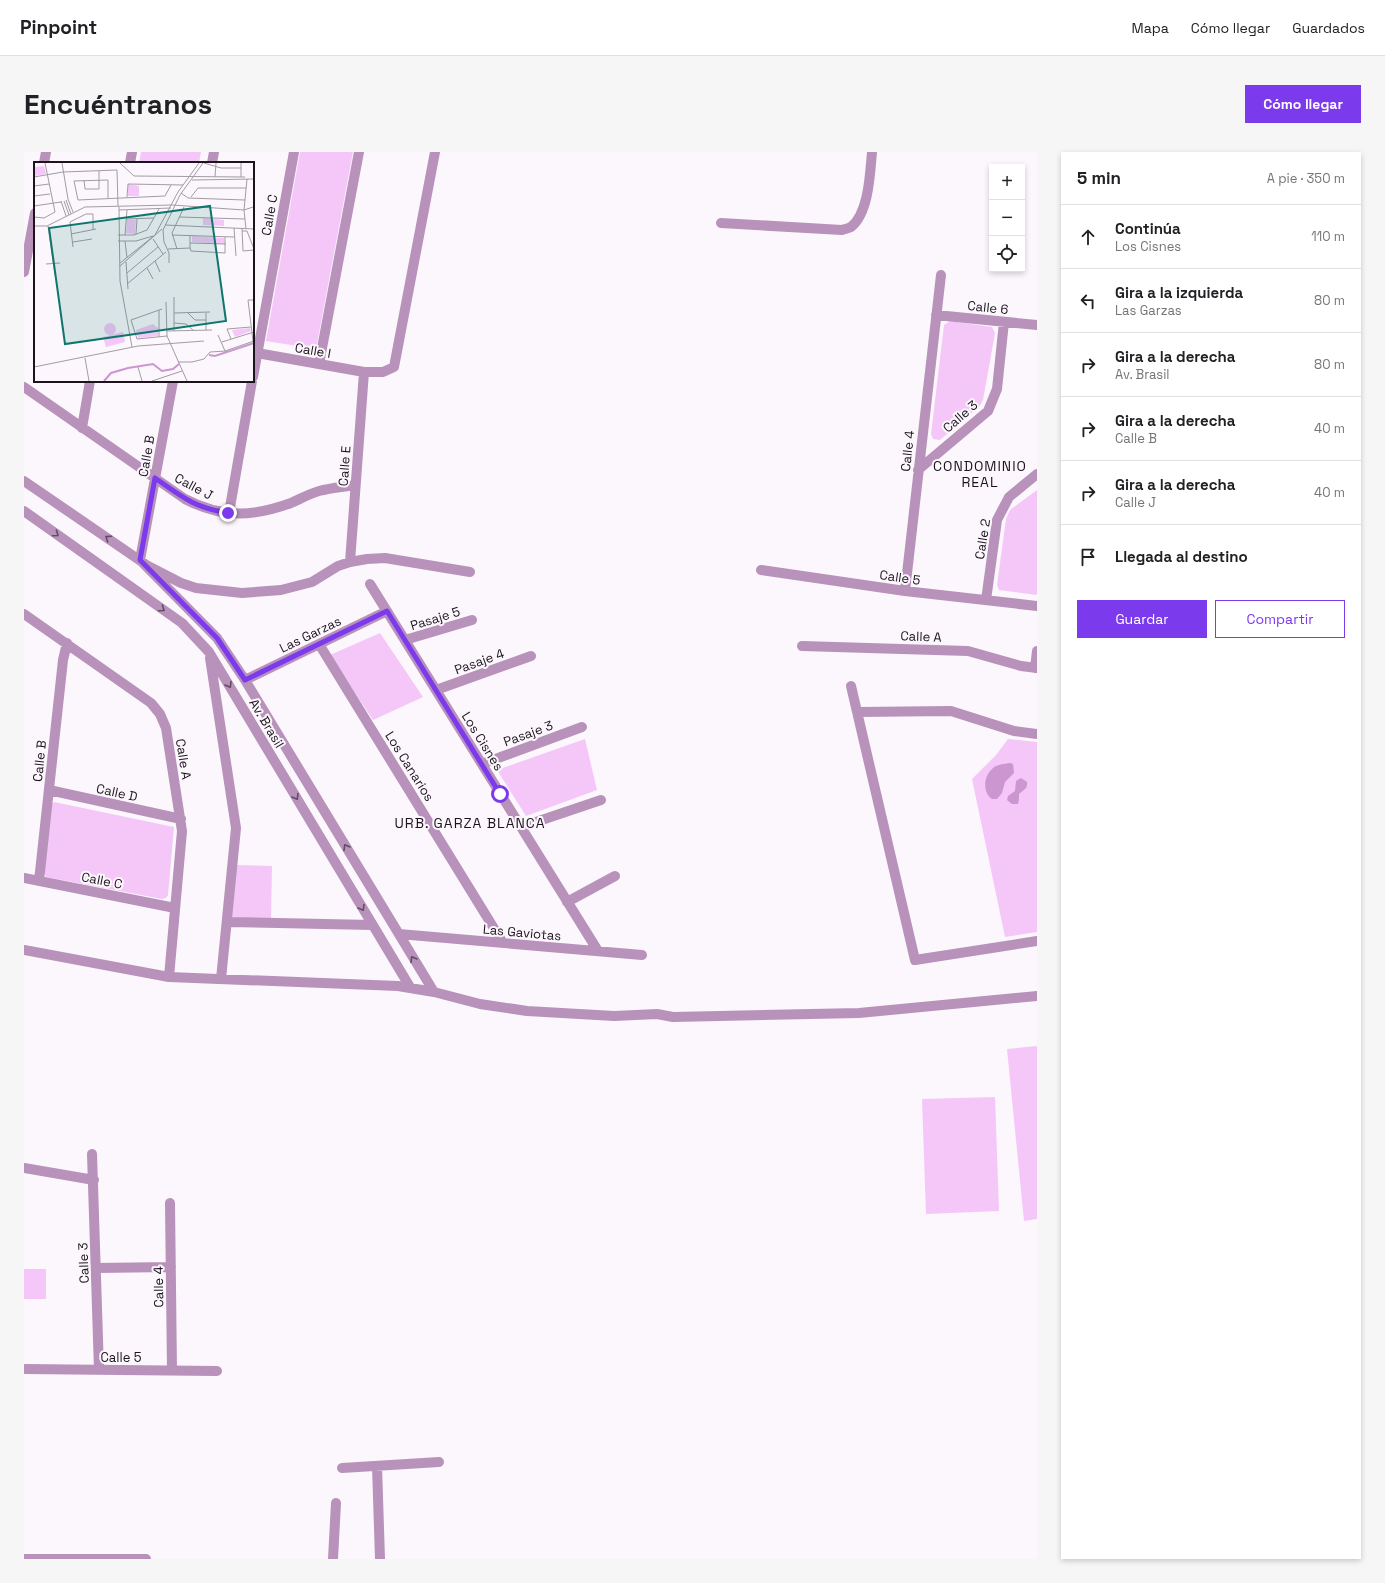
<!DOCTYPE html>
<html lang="es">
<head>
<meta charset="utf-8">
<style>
	body { margin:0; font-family:"Space Grotesk",sans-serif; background:#f6f6f6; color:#202124 }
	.controls { position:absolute; right:12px; top:12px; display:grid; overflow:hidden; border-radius:0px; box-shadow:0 2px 6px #0003 }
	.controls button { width:36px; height:36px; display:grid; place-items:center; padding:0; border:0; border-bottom:1px solid #e0e0e0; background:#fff; color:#202124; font:20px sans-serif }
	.stop { position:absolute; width:12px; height:12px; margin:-9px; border:3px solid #7c3aed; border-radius:50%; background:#fff }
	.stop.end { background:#7c3aed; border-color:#fff; box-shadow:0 1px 4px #0008 }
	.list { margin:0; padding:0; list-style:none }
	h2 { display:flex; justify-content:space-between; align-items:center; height:52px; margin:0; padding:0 16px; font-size:17px }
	h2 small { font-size:13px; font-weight:400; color:#757577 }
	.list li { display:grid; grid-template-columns:26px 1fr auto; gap:12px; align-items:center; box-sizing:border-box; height:64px; padding:0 16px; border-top:1px solid #e0e0e0 }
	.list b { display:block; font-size:15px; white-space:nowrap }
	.list p { margin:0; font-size:13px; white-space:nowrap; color:#757577 }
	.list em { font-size:13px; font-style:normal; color:#757577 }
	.actions { display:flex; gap:8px; padding:12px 16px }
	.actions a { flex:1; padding:9px 0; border:1px solid #7c3aed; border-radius:0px; text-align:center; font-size:14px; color:#7c3aed }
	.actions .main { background:#7c3aed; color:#fff }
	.icon { flex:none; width:22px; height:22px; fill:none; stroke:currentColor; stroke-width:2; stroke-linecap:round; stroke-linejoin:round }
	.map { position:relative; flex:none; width:1013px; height:1407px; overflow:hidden; border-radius:0px }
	header { display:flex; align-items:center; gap:24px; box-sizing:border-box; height:56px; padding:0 20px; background:#fff; border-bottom:1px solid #e0e0e0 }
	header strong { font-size:19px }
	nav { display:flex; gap:22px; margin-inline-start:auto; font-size:14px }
	.intro { display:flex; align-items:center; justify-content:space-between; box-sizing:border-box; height:96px; padding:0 24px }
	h1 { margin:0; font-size:28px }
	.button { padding:10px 18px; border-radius:0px; background:#7c3aed; color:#fff; font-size:14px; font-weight:700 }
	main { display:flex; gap:24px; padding:0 24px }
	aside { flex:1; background:#fff; border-radius:0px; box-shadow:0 2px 6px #0003 }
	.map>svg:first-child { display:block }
	.green { fill:#f4c7f8 }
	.water { fill:#cc96d1 }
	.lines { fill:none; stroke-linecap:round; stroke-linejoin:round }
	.minor { stroke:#b892bb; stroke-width:10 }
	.oneway { stroke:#624c64 }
	.route { stroke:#7c3aed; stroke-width:5 }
	.labels { text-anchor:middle; stroke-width:4; stroke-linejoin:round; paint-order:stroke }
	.street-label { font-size:13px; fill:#1c131d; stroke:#fcf7fc }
	.neighbourhood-label { font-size:14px; letter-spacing:1px; fill:#1c131d; stroke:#fcf7fc }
	.inset-river { fill:none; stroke:#cc96d1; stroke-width:2 }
	.inset-road { fill:none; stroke:#a29ca3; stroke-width:1 }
	.view { fill:#0f766e; fill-opacity:0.15; stroke:#0f766e; stroke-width:2 }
	.inset-edge { fill:none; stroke:#1c131d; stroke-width:2 }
</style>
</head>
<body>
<header>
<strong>Pinpoint</strong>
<nav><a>Mapa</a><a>Cómo llegar</a><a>Guardados</a></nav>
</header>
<div class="intro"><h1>Encuéntranos</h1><a class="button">Cómo llegar</a></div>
<main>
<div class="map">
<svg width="1013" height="1407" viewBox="0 0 1013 1407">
	<rect width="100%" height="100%" fill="#fcf7fc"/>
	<path class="green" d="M117 0H177L175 11H115Z
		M276 0H329L292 197 242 189Z
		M926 169 968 175 971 181 959 248 955 255 916 288 909 287 907 282 920 173Z
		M1013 338V443L975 438 973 433 982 367 986 358Z
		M356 481 399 545 349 568 306 503Z
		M561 587 573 638 502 664 473 618Z
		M984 587 1013 590V780L981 785 948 627 972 603Z
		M30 650 150 675 144 743 142 746 138 747 22 725 20 721 28 652Z
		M211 713 248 714 247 766 207 767Z
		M1013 894V1067L1000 1069 983 897Z
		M971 945 975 1059 902 1062 898 947Z
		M0 1117H22V1147H0Z"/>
	<path class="water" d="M986 611 989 612 990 621 981 630 978 641 973 647H968C958 640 960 624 968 617 973 612 980 612 986 611Z
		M997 626 1003 630C1004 637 999 638 995 642V647L994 652H988L983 648 984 644 991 639 992 629Z"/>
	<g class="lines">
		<path class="minor" d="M20 11 22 0
			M106 11 108 0
			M188 11 190 0
			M697 71 818 78C821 77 825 76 827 75 845 61 846 21 848 0
			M0 120 11 61
			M912 163 1013 173
			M233 201 340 220H359L370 215 411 0
			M295 212 335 0
			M229 225 270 0
			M0 235 161 347C197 366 229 365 267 351 276 347 285 342 295 339 307 336 319 335 331 333
			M58 276 66 229
			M894 318 964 259 973 237 980 170
			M0 329 124 414 157 431 172 436 218 441 257 438 288 430 314 414 326 410 343 407 361 406 446 420
			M0 359 158 471 185 500 386 835
			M205 361 228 229
			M116 408 193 486 221 528 410 840
			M116 408 149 229
			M326 410 340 220
			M737 418 881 439 1013 454
			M346 432 574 799
			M881 439 917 123
			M962 448 973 368 985 345 1013 322
			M0 462 127 551 136 562 142 576 158 679 145 825
			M381 488 448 468
			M295 492 479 791
			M778 494 944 499 997 514 1013 516
			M186 506 212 676 197 827
			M1011 516 1013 499
			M221 528 363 459
			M827 534 891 808 1013 789
			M412 538 507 504
			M833 560 927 559 990 579 1013 582
			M458 612 558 575
			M25 638 157 667
			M497 675 577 648
			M0 726 151 756
			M15 729 39 508 43 491
			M543 750 591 724
			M203 770 348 773
			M375 782 618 803
			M0 798 145 825 374 834 410 840 456 852 503 859 590 864 633 862 649 865 835 861 1013 844
			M68 1002 75 1218
			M0 1016 70 1028
			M146 1051 148 1219
			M72 1116 147 1115
			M0 1217 193 1219
			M353 1314 356 1407
			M318 1316 415 1310
			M1 1407H122
			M309 1407 312 1351"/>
	</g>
	<defs><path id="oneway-chevron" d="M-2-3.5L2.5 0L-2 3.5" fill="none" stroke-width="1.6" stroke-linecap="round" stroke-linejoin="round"/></defs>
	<g class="oneway">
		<use href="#oneway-chevron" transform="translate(32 382) rotate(35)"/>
		<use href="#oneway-chevron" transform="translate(84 386) rotate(-146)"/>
		<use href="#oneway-chevron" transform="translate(138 457) rotate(35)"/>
		<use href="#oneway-chevron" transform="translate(205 533) rotate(59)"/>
		<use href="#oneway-chevron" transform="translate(272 645) rotate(59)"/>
		<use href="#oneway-chevron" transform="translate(322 695) rotate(-121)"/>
		<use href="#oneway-chevron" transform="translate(338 756) rotate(59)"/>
		<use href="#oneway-chevron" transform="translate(389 807) rotate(-121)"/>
	</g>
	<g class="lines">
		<path class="route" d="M204 361C171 356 158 345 131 326L116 408 193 486 221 528 363 459 476 642"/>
	</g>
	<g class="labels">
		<g class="street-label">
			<text transform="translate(245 63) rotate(-80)" y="5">Calle C</text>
			<text transform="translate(964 155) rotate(6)" y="5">Calle 6</text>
			<text transform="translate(289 198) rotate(10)" y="5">Calle I</text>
			<text transform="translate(936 264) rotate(-41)" y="5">Calle 3</text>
			<text transform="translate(883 299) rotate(-84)" y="5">Calle 4</text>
			<text transform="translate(122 304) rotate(-80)" y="5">Calle B</text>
			<text transform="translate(320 314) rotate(-86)" y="5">Calle E</text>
			<text transform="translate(170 334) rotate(28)" y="5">Calle J</text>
			<text transform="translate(958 387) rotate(-81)" y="5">Calle 2</text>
			<text transform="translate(876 425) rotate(8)" y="5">Calle 5</text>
			<text transform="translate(411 466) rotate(-17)" y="5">Pasaje 5</text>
			<text transform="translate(286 482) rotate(-26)" y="5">Las Garzas</text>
			<text transform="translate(897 484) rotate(2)" y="5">Calle A</text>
			<text transform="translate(455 509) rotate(-20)" y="5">Pasaje 4</text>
			<text transform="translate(243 571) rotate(59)" y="5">Av. Brasil</text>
			<text transform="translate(504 581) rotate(-20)" y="5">Pasaje 3</text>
			<text transform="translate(459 589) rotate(58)" y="5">Los Cisnes</text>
			<text transform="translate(160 607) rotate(81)" y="5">Calle A</text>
			<text transform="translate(15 609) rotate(-84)" y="5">Calle B</text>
			<text transform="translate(386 614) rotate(58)" y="5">Los Canarios</text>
			<text transform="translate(93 640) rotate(12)" y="5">Calle D</text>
			<text transform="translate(78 728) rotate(11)" y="5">Calle C</text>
			<text transform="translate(498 780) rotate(5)" y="5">Las Gaviotas</text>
			<text transform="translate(59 1111) rotate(-92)" y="5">Calle 3</text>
			<text transform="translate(134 1135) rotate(-91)" y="5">Calle 4</text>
			<text x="97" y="1210">Calle 5</text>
		</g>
		<g class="neighbourhood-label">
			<text x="956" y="319">CONDOMINIO<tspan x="956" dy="16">REAL</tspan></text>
			<text x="446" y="676">URB. GARZA BLANCA</text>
		</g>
	</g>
	<g transform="translate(10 10)">
		<rect width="220" height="220" fill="#fcf7fc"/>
		<path d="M10 4 12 12 0 14V5ZM94 22 105 24V34H94ZM169 56 190 58V64L169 63ZM93 58H102L101 72 92 71ZM158 74 190 76 191 82 158 80ZM70 167a6 6 0 1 1 12 0a6 6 0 1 1-12 0ZM119 162 124 166V174L104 176 102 168ZM216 166 217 169 201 175 198 168ZM89 170 91 180 72 185 69 175Z" fill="#f4c7f8"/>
		<path class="inset-river" d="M175 193 181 194 220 181M70 219 77 211 94 206 119 202 128 209 139 207 145 202"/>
		<path class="inset-road" d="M28 1 34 37 39 50M86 1 100 14 211 15M170 1 187 6H207M83 8 84 44M0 15 29 10 83 8M181 15 182 1M207 15V1M50 18 51 27H65V9M158 18 220 17M0 24 15 22M147 31 154 36 211 38M0 34 16 32M93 35 94 22 149 23M157 35 164 26H212M74 36V18L40 19 44 38 131 34 137 23M32 38 37 52M27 39 32 54M30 39 35 53M0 44 27 40M85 45 86 119 98 185M85 48 137 46M0 55 10 56 21 50 11 1M145 55 211 57M92 57 120 56M131 63 220 67M0 64H13L51 45 138 43 210 48 219 45M14 64 21 113M200 66 202 94M208 67 209 89 220 88M212 67 210 48 213 17M208 69H213L220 87M37 72 62 67M102 72 103 57M84 73H100L113 68 125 47M91 73 93 48M138 73 200 75M119 77 129 92M84 79H102L119 74M91 79 93 96M39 80 58 77M156 81 192 82M39 85 36 60 52 52H59V68M156 86 157 89 191 91V75M156 86V73M134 87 156 86M143 87 138 71 150 45M121 99 126 110M92 100 94 127M86 101 121 73 144 30 165 1M135 101V91L130 80 129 68 146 33 169 1M12 102 26 101M86 104 128 67M113 106 119 117M93 111 124 85M93 122 132 90M140 135V169M132 140 133 174 153 219M128 147 97 158 103 177 133 174M125 148V175M140 151 176 150M154 151 161 158H172M172 151V168M140 161 152 162 160 169M133 169 178 168M184 173 191 189 220 179M197 177 193 167 217 165M219 179 214 138H220M188 180 220 170M51 196 55 219M144 200H158L170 197 176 190 192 189M0 205 104 184 170 179M104 205 108 219M118 219 148 209"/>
		<path class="view" d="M176 44 192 159 31 182 15 66Z"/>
		<rect width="220" height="220" class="inset-edge"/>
	</g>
</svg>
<div class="controls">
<button>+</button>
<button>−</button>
<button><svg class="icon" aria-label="locate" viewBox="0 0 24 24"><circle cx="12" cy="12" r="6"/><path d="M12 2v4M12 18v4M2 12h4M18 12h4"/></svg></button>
</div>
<div class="stop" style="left:476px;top:642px"></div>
<div class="stop end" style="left:204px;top:361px"></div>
</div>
<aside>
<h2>5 min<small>A pie · 350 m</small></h2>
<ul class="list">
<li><svg class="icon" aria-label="ahead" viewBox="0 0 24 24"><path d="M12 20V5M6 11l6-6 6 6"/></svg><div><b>Continúa</b><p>Los Cisnes</p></div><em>110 m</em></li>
<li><svg class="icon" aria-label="left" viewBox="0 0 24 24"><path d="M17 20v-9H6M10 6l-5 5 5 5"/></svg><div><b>Gira a la izquierda</b><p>Las Garzas</p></div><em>80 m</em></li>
<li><svg class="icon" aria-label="right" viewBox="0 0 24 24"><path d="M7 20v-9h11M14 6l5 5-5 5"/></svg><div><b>Gira a la derecha</b><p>Av. Brasil</p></div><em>80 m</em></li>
<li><svg class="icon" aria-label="right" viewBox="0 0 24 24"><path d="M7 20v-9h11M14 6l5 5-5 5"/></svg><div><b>Gira a la derecha</b><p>Calle B</p></div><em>40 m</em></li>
<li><svg class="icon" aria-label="right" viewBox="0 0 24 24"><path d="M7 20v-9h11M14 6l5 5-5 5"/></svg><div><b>Gira a la derecha</b><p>Calle J</p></div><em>40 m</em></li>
<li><svg class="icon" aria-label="arrive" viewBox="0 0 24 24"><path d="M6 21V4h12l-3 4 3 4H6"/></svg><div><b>Llegada al destino</b></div></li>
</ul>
<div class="actions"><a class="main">Guardar</a><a>Compartir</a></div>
</aside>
</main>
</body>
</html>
